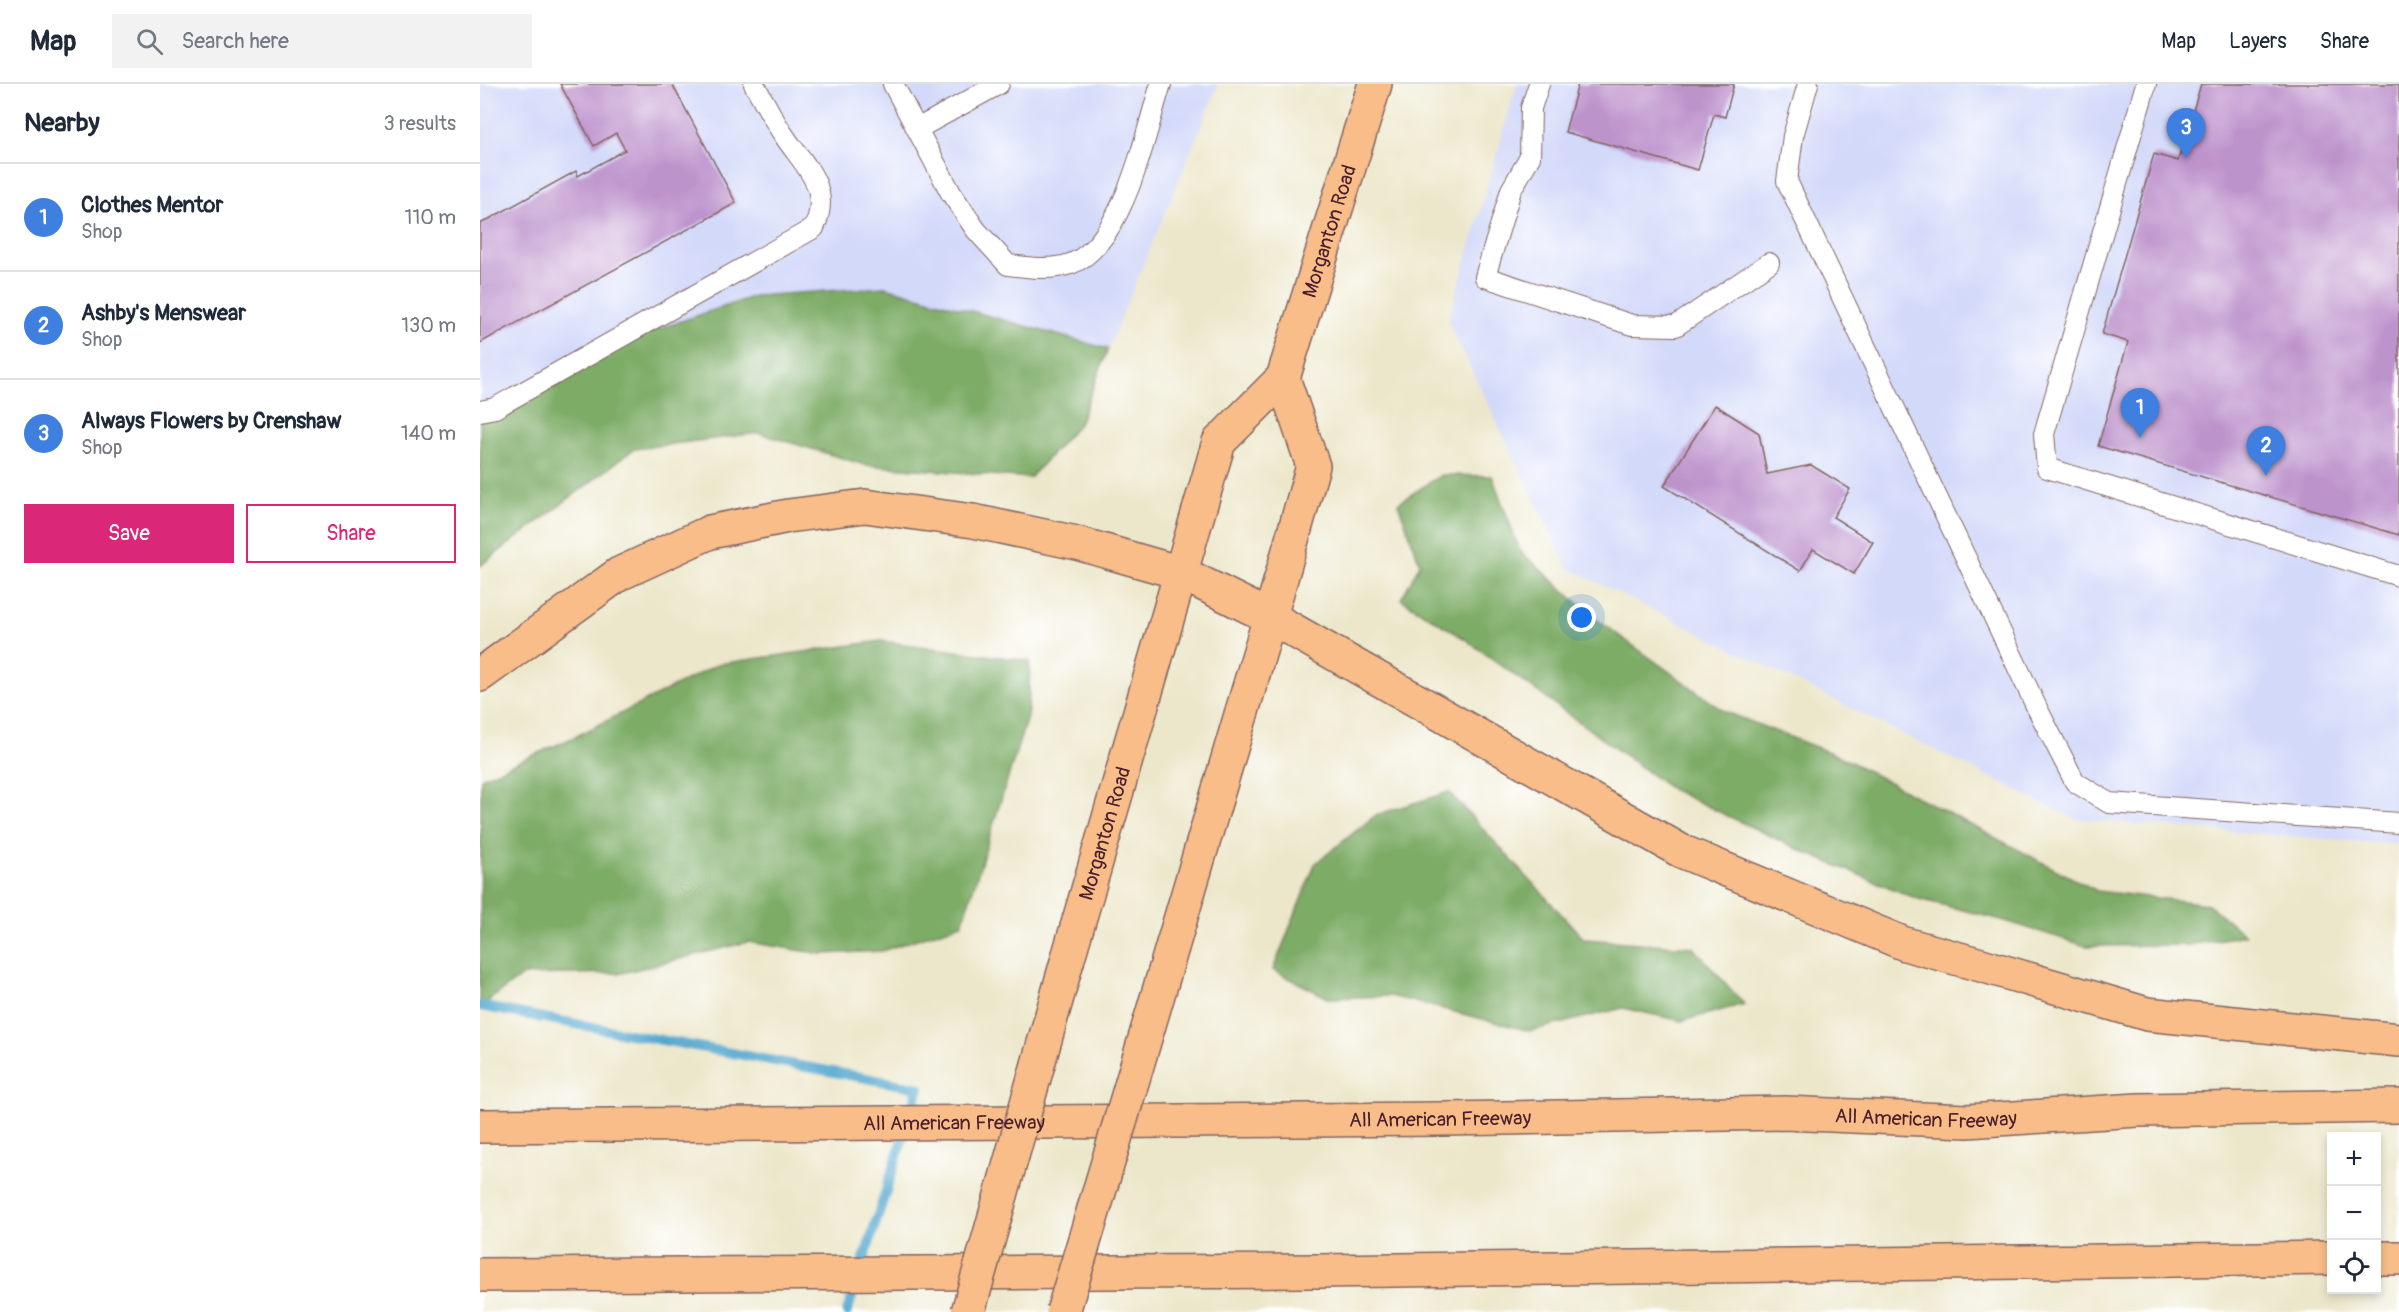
<!DOCTYPE html>
<html lang="en">
<head>
<meta charset="utf-8">
<style>
	body { margin:0; font-family:Pangolin,sans-serif; background:#f2f2f3; color:#1f2937 }
	.controls { position:absolute; right:18px; bottom:18px; display:grid; overflow:hidden; border-radius:0px; box-shadow:0 3px 9px #0003 }
	.controls button { width:54px; height:54px; display:grid; place-items:center; padding:0; border:0; border-bottom:2px solid #e0e1e3; background:#fff; color:#1f2937; font:30px sans-serif }
	.you { position:absolute; left:1102px; top:534px; width:21px; height:21px; margin:-15px; border:4px solid #fff; border-radius:50%; background:#1a73e8; box-shadow:0 0 0 9px #1a73e833 }
	.badge { display:grid; place-items:center; width:39px; height:39px; border-radius:50%; background:#db2777; color:#fff; font-size:20px; font-weight:700 }
	.pin { position:absolute; translate:-50% -50px; filter:drop-shadow(0 2px 3px #0008) }
	.pin::after { content:''; position:absolute; top:32px; width:21px; height:18px; background:inherit; clip-path:polygon(0 0,100% 0,50% 100%) }
	.list { margin:0; padding:0; list-style:none }
	h2 { display:flex; justify-content:space-between; align-items:center; height:78px; margin:0; padding:0 24px; font-size:26px }
	h2 small { font-size:20px; font-weight:400; color:#747a83 }
	.list li { display:grid; grid-template-columns:39px 1fr auto; gap:18px; align-items:center; box-sizing:border-box; height:108px; padding:0 24px; border-top:2px solid #e0e1e3 }
	.list b { display:block; font-size:22px; white-space:nowrap }
	.list p { margin:0; font-size:20px; white-space:nowrap; color:#747a83 }
	.list em { font-size:20px; font-style:normal; color:#747a83 }
	.actions { display:flex; gap:12px; padding:18px 24px }
	.actions a { flex:1; padding:14px 0; border:2px solid #db2777; border-radius:0px; text-align:center; font-size:21px; color:#db2777 }
	.actions .main { background:#db2777; color:#fff }
	.icon { flex:none; width:33px; height:33px; fill:none; stroke:currentColor; stroke-width:2; stroke-linecap:round; stroke-linejoin:round }
	.map { position:relative; flex:none; width:1919px; height:1228px; overflow:hidden }
	header { display:flex; align-items:center; gap:36px; box-sizing:border-box; height:84px; padding:0 30px; background:#fff; border-bottom:2px solid #e0e1e3 }
	header strong { font-size:28px }
	nav { display:flex; gap:33px; margin-inline-start:auto; font-size:21px }
	.search { width:420px; height:54px; background:#f2f2f3; display:flex; align-items:center; gap:15px; box-sizing:border-box; padding:0 21px; border-radius:0px; color:#747a83; font-size:22px }
	main { display:flex }
	aside { flex:1; background:#fff }
	.map>svg:first-child { display:block }
	.built { fill:#d3d9f9 }
	.forest { fill:#7dac66; stroke:#646648; stroke-width:1.5 }
	.lines { fill:none; stroke-linecap:round; stroke-linejoin:round }
	.stream { stroke:#50a6cd; stroke-width:10 }
	.building { fill:#bd93cc }
	.service-casing { stroke:#836563; stroke-width:22 }
	.primary-casing { stroke:#836563; stroke-width:36 }
	.motorway-casing { stroke:#836563; stroke-width:36 }
	.service { stroke:#fff; stroke-width:20 }
	.primary { stroke:#f8bd89; stroke-width:33 }
	.motorway { stroke:#f8bd89; stroke-width:33 }
	.primary-bridge-casing { stroke:#836563; stroke-width:36; stroke-linecap:butt }
	.primary-bridge { stroke:#f8bd89; stroke-width:33 }
	.labels { text-anchor:middle; stroke-width:5; stroke-linejoin:round; paint-order:stroke }
	.street-label { font-size:20px; fill:#4a1f2b; stroke:#fff }
</style>
</head>
<body>
<header>
<strong>Map</strong>
<div class="search"><svg class="icon" aria-label="search" viewBox="0 0 24 24"><circle cx="10" cy="10" r="6"/><path d="M15 15l6 6"/></svg>Search here</div>
<nav><a>Map</a><a>Layers</a><a>Share</a></nav>
</header>
<main>
<aside>
<h2>Nearby<small>3 results</small></h2>
<ul class="list">
<li><span class="badge" style="background:#3f7fe0">1</span><div><b>Clothes Mentor</b><p>Shop</p></div><em>110 m</em></li>
<li><span class="badge" style="background:#3f7fe0">2</span><div><b>Ashby's Menswear</b><p>Shop</p></div><em>130 m</em></li>
<li><span class="badge" style="background:#3f7fe0">3</span><div><b>Always Flowers by Crenshaw</b><p>Shop</p></div><em>140 m</em></li>
</ul>
<div class="actions"><a class="main">Save</a><a>Share</a></div>
</aside>
<div class="map">
<svg width="1919" height="1228" viewBox="0 0 1919 1228">
	<rect width="100%" height="100%" fill="#fff"/>
	<filter id="ink" filterUnits="userSpaceOnUse"><feTurbulence type="fractalNoise" baseFrequency=".0167" numOctaves="2"/><feDisplacementMap in="SourceGraphic" scale="12" xChannelSelector="R" yChannelSelector="G"/><feConvolveMatrix kernelMatrix="1 2 1 2 8 2 1 2 1" color-interpolation-filters="sRGB"/></filter>
	<filter id="wash" filterUnits="userSpaceOnUse"><feTurbulence type="fractalNoise" baseFrequency=".008" numOctaves="4" result="noise"/><feDisplacementMap in="SourceGraphic" scale="24" xChannelSelector="R" yChannelSelector="G"/><feGaussianBlur stdDeviation="1.35" result="paint"/><feColorMatrix in="noise" values="0 0 0 0 0 0 0 0 0 0 0 0 0 0 0 0 0 1.4 0 .05"/><feComposite in="paint" operator="in"/></filter>
	<g filter="url(#wash)">
		<rect width="100%" height="100%" fill="#ece7ca"/>
		<path class="built" d="M0 0H739L628 265 405 203 0 368Z
			M1037 0H1919V761L1594 735 1088 484 968 238Z"/>
		<path class="forest" d="M405 203 628 265 599 340 550 394 385 381 279 349 154 365 0 482V336L137 259 275 212Z
			M961 391 1012 392 1040 467 1112 532 1244 627 1361 673 1617 807 1728 820 1765 851 1708 861 1606 862 1522 836 1435 814 1324 768 1191 705 985 555 921 515 940 480 918 419Z
			M401 557 550 577 548 630 482 840 402 867 342 870 268 858 142 889 43 891 0 923 1 694 97 652 238 580Z
			M969 708 1104 855 1213 863 1264 920 1202 937 1143 924 1050 947 911 912 848 914 793 886 835 780 896 731Z"/>
		<g class="lines">
			<path class="stream" d="M0 922 439 1004 367 1228"/>
		</g>
		<g id="blocks">
			<path class="building" d="M80 0H192L256 119 0 259V140L96 87 98 92 145 66 136 49 114 62Z
				M1098 0H1254L1245 33 1234 30 1218 86 1085 48Z
				M1721 0H1919V451L1618 362 1648 258 1622 250 1674 70 1698 77Z
				M1235 321 1279 349 1287 390 1331 381 1370 405 1353 433 1393 458 1374 490 1333 465 1320 487 1184 402Z"/>
		</g>
	</g>
	<g filter="url(#ink)">
		<use href="#blocks" fill-opacity="0" stroke="#836563" stroke-width="1.5"/>
		<g class="lines">
			<defs>
				<path id="service" d="M413 0 471 109 496 146 528 181C546 183 565 186 583 182 642 171 665 49 681 0
					M1059 0 1051 24 1050 73 1031 106 1005 193 1152 241 1196 242 1289 179
					M1328 0 1313 52 1307 97 1557 624 1595 698 1629 719 1919 739
					M1666 0 1564 350 1567 384 1919 492
					M437 45 519 0
					M0 327 15 324 334 144C352 104 326 84 305 53 293 36 284 17 274 0"/>
				<g id="primary">
					<path id="s1" d="M588 874 739 358 803 294 895 0"/>
					<path d="M650 1005 790 533 833 382 803 294"/>
				</g>
				<g id="motorway">
					<path d="M0 591 139 490 230 448 308 432 385 422 493 437 597 459 701 489 790 533 1201 767 1425 860 1501 881 1667 930 1919 956"/>
					<path id="s2" d="M0 1042 964 1035 1305 1029 1487 1037 1658 1026 1919 1022"/>
					<path d="M1896 1174H1919"/>
					<path d="M0 1191 838 1187 1852 1174"/>
				</g>
			</defs>
			<use href="#service" class="service-casing"/>
			<use href="#primary" class="primary-casing"/>
			<use href="#motorway" class="motorway-casing"/>
			<use href="#service" class="service"/>
			<use href="#primary" class="primary"/>
			<use href="#motorway" class="motorway"/>
			<defs>
				<path id="primary-bridge" d="M488 1228 588 874
					M583 1228 650 1005"/>
			</defs>
			<use href="#primary-bridge" class="primary-bridge-casing"/>
			<use href="#primary-bridge" class="primary-bridge"/>
		</g>
	</g>
	<g class="labels">
		<g class="street-label">
			<text dy="7" stroke="none"><textPath href="#s1" startOffset="782">Morganton Road</textPath></text>
			<text dy="7" stroke="none"><textPath href="#s1" startOffset="130">Morganton Road</textPath></text>
			<text dy="7" stroke="none"><textPath href="#s2" startOffset="1446">All American Freeway</textPath></text>
			<text dy="7" stroke="none"><textPath href="#s2" startOffset="960">All American Freeway</textPath></text>
			<text dy="7" stroke="none"><textPath href="#s2" startOffset="474">All American Freeway</textPath></text>
		</g>
	</g>
</svg>
<div class="controls">
<button>+</button>
<button>−</button>
<button><svg class="icon" aria-label="locate" viewBox="0 0 24 24"><circle cx="12" cy="12" r="6"/><path d="M12 2v4M12 18v4M2 12h4M18 12h4"/></svg></button>
</div>
<div class="you"></div>
<div class="pin badge" style="left:1660px;top:354px;background:#3f7fe0">1</div>
<div class="pin badge" style="left:1786px;top:392px;background:#3f7fe0">2</div>
<div class="pin badge" style="left:1706px;top:74px;background:#3f7fe0">3</div>
</div>
</main>
</body>
</html>
